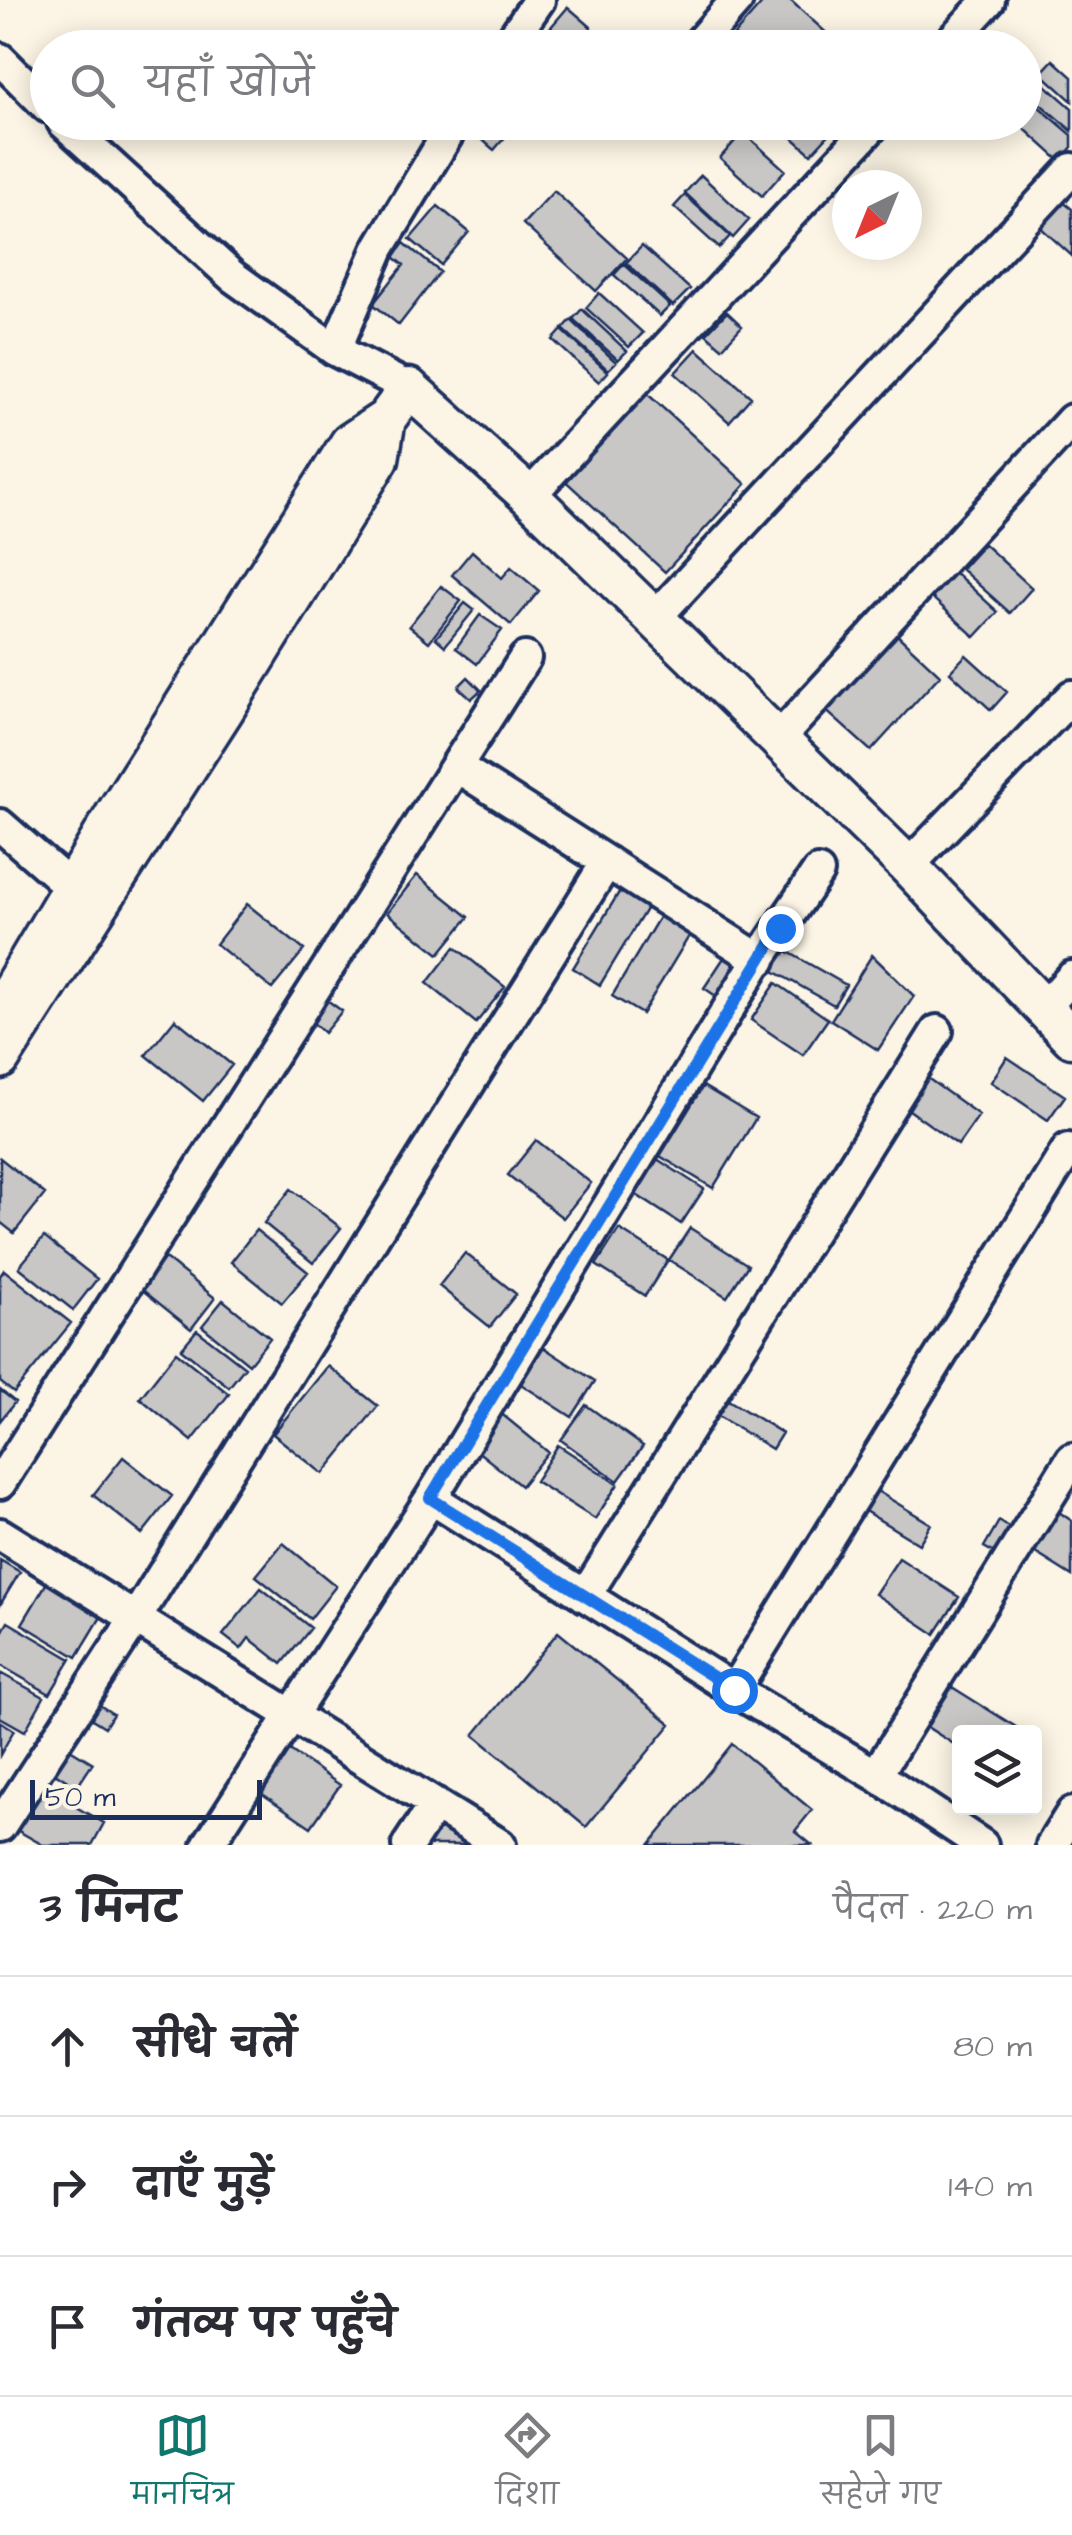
<!DOCTYPE html>
<html lang="hi">
<head>
<meta charset="utf-8">
<style>
	body { margin:0; font-family:"Architects Daughter","Playpen Sans Deva",sans-serif; background:#f2f2f3; color:#2b2b33 }
	.controls { position:absolute; right:30px; bottom:30px; display:grid; overflow:hidden; border-radius:10px; box-shadow:0 5px 25px #0003 }
	.controls button { width:90px; height:90px; display:grid; place-items:center; padding:0; border:0; border-bottom:2px solid #e1e1e2; background:#fff; color:#2b2b33; font:50px sans-serif }
	.compass { position:absolute; left:832px; top:170px; width:90px; height:90px; border-radius:50%; background:#fff; box-shadow:0 5px 25px #0003; rotate:223deg }
	.scale { position:absolute; left:30px; bottom:25px; width:232px; box-sizing:border-box; padding-left:10px; border:5px solid #1b2f5e; border-top:0; font-size:28px; line-height:35px; white-space:nowrap; color:#1b2f5e; -webkit-text-stroke:8px #fcf5e5; paint-order:stroke }
	.stop { position:absolute; width:30px; height:30px; margin:-22px; border:8px solid #1a73e8; border-radius:50%; background:#fff }
	.stop.end { background:#1a73e8; border-color:#fff; box-shadow:0 2px 10px #0008 }
	.list { margin:0; padding:0; list-style:none }
	h2 { display:flex; justify-content:space-between; align-items:center; height:130px; margin:0; padding:0 40px; font-size:42px }
	h2 small { font-size:32px; font-weight:400; color:#7c7c81 }
	.list li { display:grid; grid-template-columns:65px 1fr auto; gap:30px; align-items:center; box-sizing:border-box; height:140px; padding:0 40px; border-top:2px solid #e1e1e2 }
	.list b { display:block; font-size:38px; white-space:nowrap }
	.list em { font-size:32px; font-style:normal; color:#7c7c81 }
	.icon { flex:none; width:55px; height:55px; fill:none; stroke:currentColor; stroke-width:2; stroke-linecap:round; stroke-linejoin:round }
	.map { position:relative; flex:none; width:1072px; height:1845px; overflow:hidden }
	.search { position:absolute; background:#fff; box-shadow:0 5px 25px #0003; left:30px; right:30px; top:30px; height:110px; display:flex; align-items:center; gap:25px; box-sizing:border-box; padding:0 35px; border-radius:55px; color:#7c7c81; font-size:38px }
	.sheet { height:550px; background:#fff }
	nav { display:flex; justify-content:space-around; align-items:center; box-sizing:border-box; height:140px; border-top:2px solid #e1e1e2; background:#fff; font-size:28px; color:#7c7c81 }
	nav a { display:grid; justify-items:center; gap:5px }
	nav .on { color:#0f766e }
	.map>svg:first-child { display:block }
	.building { fill:#c8c7c6; stroke:#1b2f5e; stroke-width:2.5 }
	.lines { fill:none; stroke-linecap:round; stroke-linejoin:round }
	.minor-casing { stroke:#1b2f5e; stroke-width:38 }
	.tertiary-casing { stroke:#1b2f5e; stroke-width:45 }
	.minor { stroke:#fcf5e5; stroke-width:30 }
	.tertiary { stroke:#fcf5e5; stroke-width:38 }
	.route { stroke:#1a73e8; stroke-width:12 }
</style>
</head>
<body>
<div class="map">
<svg width="1072" height="1845" viewBox="0 0 1072 1845">
	<rect width="100%" height="100%" fill="#fcf5e5"/>
	<filter id="ink" filterUnits="userSpaceOnUse"><feTurbulence type="fractalNoise" baseFrequency=".01" numOctaves="2"/><feDisplacementMap in="SourceGraphic" scale="20" xChannelSelector="R" yChannelSelector="G"/><feConvolveMatrix kernelMatrix="1 2 1 2 8 2 1 2 1" color-interpolation-filters="sRGB"/></filter>
	<g filter="url(#ink)">
		<path class="building" d="M765 0H790L831 37 821 48H747L734 35Z
			M568 7 591 27 574 48H562L545 34Z
			M980 31 997 48H965Z
			M1053 60 1072 77V101L1041 73Z
			M1033 74 1072 108V131L1024 90V84Z
			M1024 94 1072 135V147L1060 161 1017 122H1024Z
			M475 122H518L494 150 470 129Z
			M775 122H827L834 129 811 154Z
			M743 132 785 170 762 196 720 158Z
			M701 175 749 220 733 238 685 193Z
			M554 191 627 258 596 291 523 224Z
			M685 195 730 236 719 248 674 207Z
			M1062 201 1072 209V256L1040 227Z
			M438 206 469 232 441 265 410 239Z
			M404 243 440 272 399 325 373 304 404 265 394 257Z
			M642 246 690 289 673 306 626 263Z
			M624 264 670 306 660 316 614 275Z
			M599 293 643 333 629 347 586 308Z
			M582 309 627 351 618 360 573 319Z
			M727 312 742 326 722 348 706 334Z
			M571 320 616 362 608 370 563 329Z
			M562 330 608 372 599 382 553 340Z
			M697 349 751 397 729 422 675 373Z
			M641 388 746 484 665 572 560 476Z
			M984 544 1032 588 1010 613 961 569Z
			M472 551 502 578 511 567 539 591 511 625 452 575Z
			M950 568 998 612 975 637 927 593Z
			M441 586 461 601 429 642 409 626Z
			M465 603 474 610 445 646 436 638Z
			M480 615 502 630 477 664 456 648Z
			M893 631 940 675 871 751 823 708Z
			M966 655 1007 692 991 710 950 672Z
			M468 677 481 690 471 699 458 687Z
			M417 875 469 917 439 954 387 913Z
			M621 889 648 906 600 985 573 968Z
			M247 904 304 950 272 989 216 944Z
			M661 914 691 933 642 1014 612 996Z
			M455 947 505 987 476 1023 427 983Z
			M731 947 743 955 716 996 704 988Z
			M783 949 846 985 834 1005 772 970Z
			M872 955 914 996 878 1050 831 1020Z
			M776 983 828 1019 803 1055 751 1020Z
			M327 1000 342 1011 324 1033 310 1020Z
			M175 1019 232 1065 203 1101 146 1055Z
			M1007 1057 1065 1096 1048 1120 991 1082Z
			M926 1077 979 1115 958 1145 905 1107Z
			M703 1086 756 1118 713 1188 660 1156Z
			M536 1140 591 1183 563 1218 508 1175Z
			M0 1158 45 1194 14 1233 0 1222Z
			M657 1159 704 1189 681 1224 635 1194Z
			M291 1189 341 1228 313 1263 264 1223Z
			M690 1228 748 1265 727 1297 669 1260Z
			M619 1229 668 1260 645 1296 596 1265Z
			M256 1230 308 1272 282 1303 231 1262Z
			M44 1237 97 1279 73 1310 19 1267Z
			M465 1253 516 1294 490 1327 439 1286Z
			M165 1258 215 1298 191 1329 140 1288Z
			M4 1270 71 1323 14 1393 0 1382V1276Z
			M223 1300 270 1338 249 1364 202 1326Z
			M197 1330 245 1367 229 1387 181 1349Z
			M540 1345 595 1381 572 1417 516 1381Z
			M176 1352 229 1394 192 1441 140 1398Z
			M328 1366 378 1406 323 1474 273 1434Z
			M0 1390 15 1402 0 1421Z
			M720 1395 782 1433 772 1449 710 1411Z
			M586 1405 643 1446 618 1481 561 1440Z
			M498 1411 548 1452 521 1486 471 1446Z
			M558 1445 618 1484 595 1519 535 1481Z
			M123 1457 172 1496 142 1534 93 1495Z
			M877 1491 931 1524 919 1544 865 1511Z
			M1059 1512 1072 1521V1576L1034 1552Z
			M999 1521 1013 1530 998 1555 984 1547Z
			M283 1543 336 1586 310 1619 256 1576Z
			M899 1558 959 1597 935 1634 875 1594Z
			M0 1560 20 1572 0 1605Z
			M49 1579 104 1612 77 1657 22 1624Z
			M261 1588 311 1628 282 1664 249 1638 241 1649 223 1635Z
			M8 1622 71 1659 50 1694 0 1665V1636Z
			M558 1632 671 1724 586 1827 474 1735Z
			M0 1673 44 1697 25 1731 0 1717Z
			M952 1687 1016 1727 1012 1732H960V1748L927 1727Z
			M92 1700 113 1714 105 1727 84 1714Z
			M0 1721 14 1730 0 1755Z
			M732 1744 812 1810 795 1831 812 1845H649Z
			M284 1746 340 1785 311 1827 255 1789Z
			M70 1749 93 1763 77 1787 55 1773Z
			M39 1786 104 1823 92 1845H43L15 1829Z
			M441 1815 472 1845H420Z"/>
		<g class="lines">
			<defs>
				<path id="minor" d="M506 48 539 0
					M695 48 737 0
					M945 48 989 0
					M0 59 48 107
					M63 122 232 276 335 350 409 388
					M335 350 379 248 455 122
					M529 496 876 122
					M653 620 1072 169
					M778 739 1072 420
					M456 766 760 960
					M0 825 71 887
					M908 866 1072 696
					M1044 1008 1072 977
					M0 1483 525 658
					M431 1498 734 1690 876 1775 982 1845
					M0 1534 500 1845
					M585 1596 937 1031
					M734 1690 1068 1149
					M876 1775 1072 1459
					M0 1826 137 1616 607 862
					M208 1845 431 1498 755 965 818 872
					M408 1845 435 1804
					M1052 1845 1072 1813"/>
				<path id="tertiary" d="M0 1009 116 813 350 443 386 419 409 388 529 496 908 866 1072 1038
					M0 1059 224 710 379 459 386 419"/>
			</defs>
			<use href="#minor" class="minor-casing"/>
			<use href="#tertiary" class="tertiary-casing"/>
			<use href="#minor" class="minor"/>
			<use href="#tertiary" class="tertiary"/>
		</g>
	</g>
	<g class="lines" filter="url(#ink)">
		<path class="route" d="M734 1690 430 1498 780 928"/>
	</g>
</svg>
<div class="controls">
<button><svg class="icon" aria-label="layers" viewBox="0 0 24 24"><path d="M12 4l9 5-9 5-9-5zM3 14l9 5 9-5"/></svg></button>
</div>
<svg class="compass" viewBox="-18 -18 36 36"><path d="M0-13l5 13h-10z" fill="#e53935"/><path d="M0 13l5-13h-10z" fill="#7c7c81"/></svg>
<div class="scale">50 m</div>
<div class="stop" style="left:734px;top:1690px"></div>
<div class="stop end" style="left:780px;top:928px"></div>
<div class="search"><svg class="icon" aria-label="search" viewBox="0 0 24 24"><circle cx="10" cy="10" r="6"/><path d="M15 15l6 6"/></svg>यहाँ खोजें</div>
</div>
<section class="sheet">
<h2>3 मिनट<small>पैदल · 220 m</small></h2>
<ul class="list">
<li><svg class="icon" aria-label="ahead" viewBox="0 0 24 24"><path d="M12 20V5M6 11l6-6 6 6"/></svg><div><b>सीधे चलें</b></div><em>80 m</em></li>
<li><svg class="icon" aria-label="right" viewBox="0 0 24 24"><path d="M7 20v-9h11M14 6l5 5-5 5"/></svg><div><b>दाएँ मुड़ें</b></div><em>140 m</em></li>
<li><svg class="icon" aria-label="arrive" viewBox="0 0 24 24"><path d="M6 21V4h12l-3 4 3 4H6"/></svg><div><b>गंतव्य पर पहुँचे</b></div></li>
</ul>
</section>
<nav>
<a class="on"><svg class="icon" aria-label="map" viewBox="0 0 24 24"><path d="M3 6l6-2 6 2 6-2v14l-6 2-6-2-6 2zM9 4v14M15 6v14"/></svg>मानचित्र</a>
<a><svg class="icon" aria-label="directions" viewBox="0 0 24 24"><path d="M12 3l9 9-9 9-9-9zM9 14v-3h6M13 9l2 2-2 2"/></svg>दिशा</a>
<a><svg class="icon" aria-label="saved" viewBox="0 0 24 24"><path d="M7 4h10v16l-5-4-5 4z"/></svg>सहेजे गए</a>
</nav>
</body>
</html>
